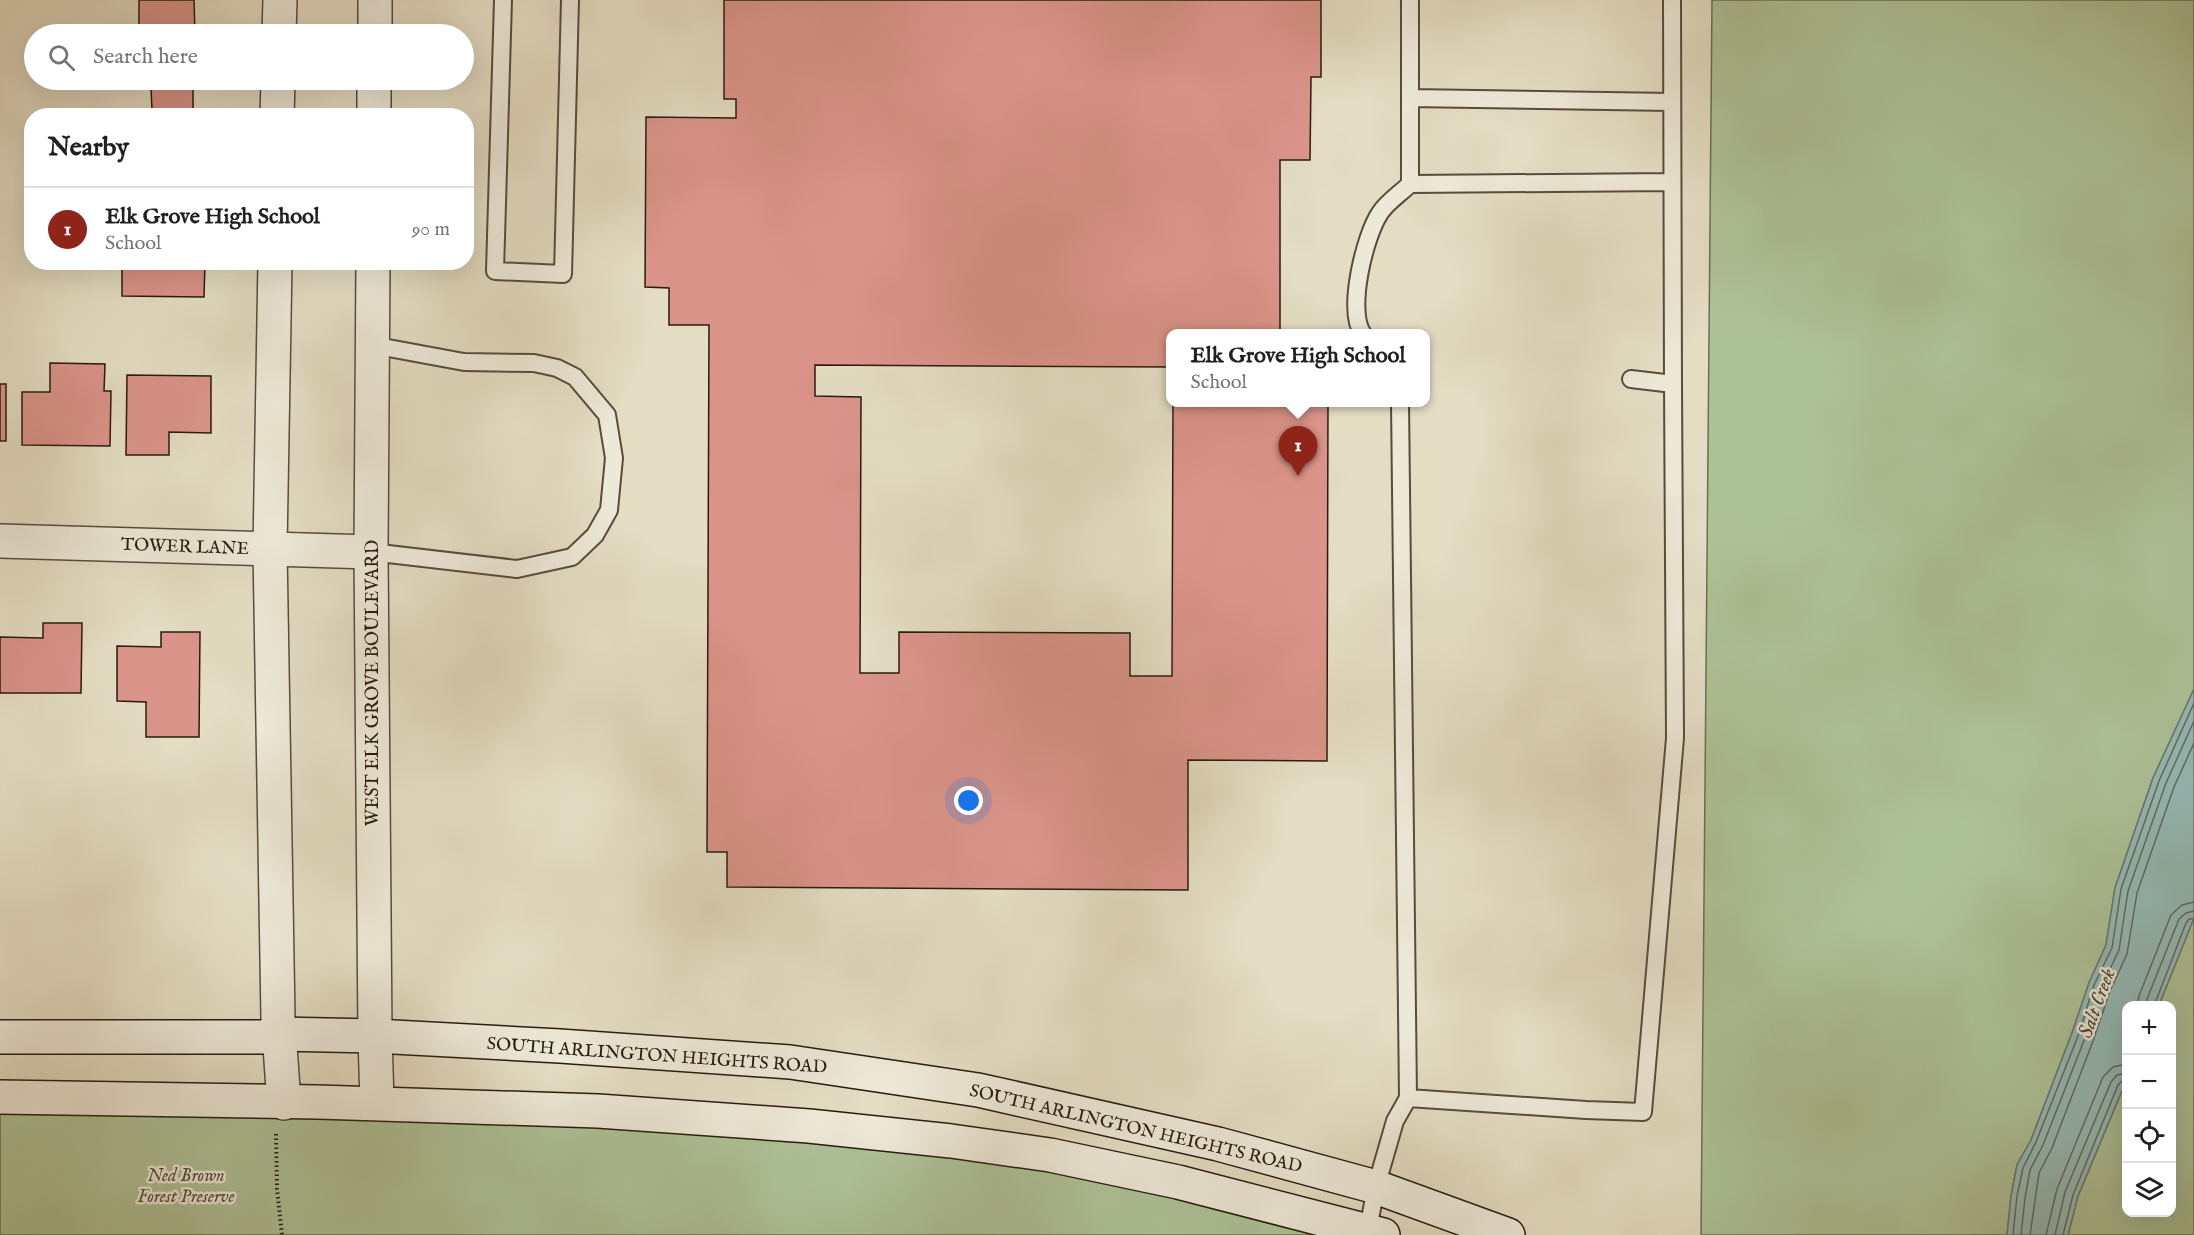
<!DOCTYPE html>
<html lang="en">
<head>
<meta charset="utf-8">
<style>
	body { margin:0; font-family:"IM FELL English",serif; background:#f2f2f2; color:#202124 }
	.controls { position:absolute; right:18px; bottom:18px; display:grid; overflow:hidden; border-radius:12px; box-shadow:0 6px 24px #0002 }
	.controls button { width:54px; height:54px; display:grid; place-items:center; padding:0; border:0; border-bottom:2px solid #e0e0e0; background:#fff; color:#202124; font:30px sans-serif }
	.you { position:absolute; left:969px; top:801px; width:21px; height:21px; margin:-15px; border:4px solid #fff; border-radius:50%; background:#1a73e8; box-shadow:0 0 0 9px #1a73e833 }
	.badge { display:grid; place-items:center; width:39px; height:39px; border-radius:50%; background:#8f2418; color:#fff; font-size:20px; font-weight:700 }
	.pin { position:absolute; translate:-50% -50px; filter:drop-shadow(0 2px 3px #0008) }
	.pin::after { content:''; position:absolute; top:32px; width:21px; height:18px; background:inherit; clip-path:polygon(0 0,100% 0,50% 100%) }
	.popup { position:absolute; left:1166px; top:329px; width:264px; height:78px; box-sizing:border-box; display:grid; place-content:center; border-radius:12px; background:#fff; filter:drop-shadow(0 2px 4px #0005); font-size:20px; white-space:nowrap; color:#757577 }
	.popup b { font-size:22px; color:#202124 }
	.popup::after { content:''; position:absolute; left:50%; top:100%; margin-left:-12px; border:12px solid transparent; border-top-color:#fff }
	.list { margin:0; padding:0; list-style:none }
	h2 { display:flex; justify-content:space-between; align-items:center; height:78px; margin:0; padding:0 24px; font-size:26px }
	h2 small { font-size:20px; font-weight:400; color:#757577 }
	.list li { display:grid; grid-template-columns:39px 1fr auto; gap:18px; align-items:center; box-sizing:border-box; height:84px; padding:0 24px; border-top:2px solid #e0e0e0 }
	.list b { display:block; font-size:22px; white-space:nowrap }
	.list p { margin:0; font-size:20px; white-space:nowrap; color:#757577 }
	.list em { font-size:20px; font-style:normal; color:#757577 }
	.icon { flex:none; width:33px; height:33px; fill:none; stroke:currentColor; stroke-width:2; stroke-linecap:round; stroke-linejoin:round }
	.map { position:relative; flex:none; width:2194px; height:1235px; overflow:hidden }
	.search { position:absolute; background:#fff; box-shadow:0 6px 24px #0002; left:24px; top:24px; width:450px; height:66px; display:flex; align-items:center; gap:15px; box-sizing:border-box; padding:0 21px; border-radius:33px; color:#757577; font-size:22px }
	.panel { position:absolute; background:#fff; box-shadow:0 6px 24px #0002; left:24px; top:108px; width:450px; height:162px; border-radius:24px }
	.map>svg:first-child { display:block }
	.green { fill:#aec298; stroke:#6c6e54; stroke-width:1.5 }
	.water { fill:#95bbb7; stroke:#6a7b74; stroke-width:1.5 }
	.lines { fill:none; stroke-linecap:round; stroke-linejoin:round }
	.shore { stroke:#5f6b63; stroke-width:1.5 }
	.building { fill:#db948a; stroke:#291b0f; stroke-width:1.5 }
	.service-casing { stroke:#584c3c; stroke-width:20 }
	.minor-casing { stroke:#584c3c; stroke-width:36 }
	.tertiary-casing { stroke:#584c3c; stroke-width:36 }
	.secondary-casing { stroke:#291b0f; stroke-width:36 }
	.path { stroke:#291b0f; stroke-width:4; stroke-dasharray:1.5 3; stroke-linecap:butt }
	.service { stroke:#ede9d8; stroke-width:16 }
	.minor { stroke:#ede9d8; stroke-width:33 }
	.tertiary { stroke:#ede9d8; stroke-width:33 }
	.secondary { stroke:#ede9d8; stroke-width:33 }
	.labels { text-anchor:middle; stroke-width:5; stroke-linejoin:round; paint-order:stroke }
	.street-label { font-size:18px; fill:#291b0f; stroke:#ede9d8 }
	.park-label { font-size:18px; font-style:italic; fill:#514d38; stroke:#ede9d8 }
	.water-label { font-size:20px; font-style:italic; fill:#494b41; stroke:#ede9d8 }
</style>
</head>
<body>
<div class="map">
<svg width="2194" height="1235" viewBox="0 0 2194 1235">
	<rect width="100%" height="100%" fill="#e4ddc3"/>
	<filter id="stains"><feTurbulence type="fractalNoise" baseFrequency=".00333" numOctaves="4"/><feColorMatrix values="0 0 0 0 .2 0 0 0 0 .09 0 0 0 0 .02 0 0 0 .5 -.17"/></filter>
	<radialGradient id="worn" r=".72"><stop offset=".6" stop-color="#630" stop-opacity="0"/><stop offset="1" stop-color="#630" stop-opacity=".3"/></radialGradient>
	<path class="green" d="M1712 0H2194V689L2153 778 2115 888 2106 945 2089 983 2072 1033 2031 1140 2017 1165 2011 1196 2007 1235H1701Z
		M2194 918V1235H2068L2078 1196 2126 1081V1212H2172V1006L2159 1005Z
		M0 1097 886 1135 1383 1235H0Z"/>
	<path class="water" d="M2194 689V918L2159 1005 2126 1006V1081L2078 1196 2068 1235H2007L2011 1196 2017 1165 2031 1140 2072 1033 2089 983 2106 945 2115 888 2153 778Z"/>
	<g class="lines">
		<path class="shore" d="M2137 1006 2139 996 2171 915 2182 905 2194 902
			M2146 1006 2147 999 2179 919 2186 913 2194 911
			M2154 1006 2186 923 2189 919H2194
			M2013 1235 2017 1196 2023 1168 2036 1142 2078 1036 2094 985 2112 948 2121 889 2159 781 2194 703
			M2021 1235 2025 1198 2030 1170 2043 1145 2085 1038 2101 988 2119 950 2128 891 2166 783 2194 721
			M2030 1235 2039 1173 2052 1148 2093 1041 2110 991 2127 954 2137 893 2174 787 2194 743
			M2046 1235 2057 1189 2103 1077 2113 1067 2126 1064
			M2055 1235 2065 1192 2111 1082 2117 1075 2126 1073
			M2063 1235 2073 1195 2118 1085 2122 1081H2126"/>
	</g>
	<path class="building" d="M139 0H194L195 34H139Z
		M724 0H1321V77H1311L1310 160H1280V334H1170V367L815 365V396L861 397 860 673H899V632L1130 633V676H1172L1173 402H1328L1327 761 1188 760V890L727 887V852H707L709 325H669V288L645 287 646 117 736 118V99H724Z
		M151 88H193V116H138V111L152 110Z
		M122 262H205L204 297 122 296Z
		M50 363 105 364 104 391H111L110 446 22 445V392H50Z
		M127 375 211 376V433L169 432V455H126Z
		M0 384H6V441H0Z
		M43 623H82L81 693H0V637L43 638Z
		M161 632H200L199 737H146V702L117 701V646L161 647Z"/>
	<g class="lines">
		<defs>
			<path id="service" d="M503 0 495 271 563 274 570 0
				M1672 0 1673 384
				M1410 98 1672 102
				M1410 184 1672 182
				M1363 334C1346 311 1365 235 1380 213 1387 202 1401 193 1410 184V0
				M371 552 517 569 572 557 595 535 609 510 614 458 607 415 575 377 557 368 534 363 464 362 372 345
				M1408 1098 1586 1110 1643 1112 1675 738 1673 384 1631 379
				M1368 1230 1376 1187 1395 1121 1408 1098 1400 402"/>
			<path id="minor" d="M0 541 371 552"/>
			<path id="tertiary" d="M279 34 280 0
				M375 34V0
				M277 116 278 80
				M374 116V80
				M275 262 270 549 278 1018 284 1103
				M373 262 371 552 375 1036 377 1103"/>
			<path id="secondary" d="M0 1037H262L278 1034 375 1036 560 1046 790 1062 978 1090 1218 1144 1376 1187 1508 1235
				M0 1097 318 1102 598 1111 809 1126 951 1141 1050 1155 1178 1182 1383 1235"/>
		</defs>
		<use href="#service" class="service-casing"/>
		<use href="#minor" class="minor-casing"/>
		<use href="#tertiary" class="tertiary-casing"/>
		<use href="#secondary" class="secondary-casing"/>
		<path class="path" d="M276 1134 277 1189 282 1235"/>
		<use href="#service" class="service"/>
		<use href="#minor" class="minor"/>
		<use href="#tertiary" class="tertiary"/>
		<use href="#secondary" class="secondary"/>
	</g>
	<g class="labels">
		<g class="street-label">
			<text transform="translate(185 546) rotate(2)" y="6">TOWER LANE</text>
			<text transform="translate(372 683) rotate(-90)" y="6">WEST ELK GROVE BOULEVARD</text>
			<text transform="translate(657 1055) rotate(4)" y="6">SOUTH ARLINGTON HEIGHTS ROAD</text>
			<text transform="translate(1136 1128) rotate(13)" y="6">SOUTH ARLINGTON HEIGHTS ROAD</text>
		</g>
		<g class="park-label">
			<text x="186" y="1181">Ned Brown<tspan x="186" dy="21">Forest Preserve</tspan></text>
		</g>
		<g class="water-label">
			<text transform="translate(2096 1003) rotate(-70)" y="7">Salt Creek</text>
		</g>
	</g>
	<rect width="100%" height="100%" filter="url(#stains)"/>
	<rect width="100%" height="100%" fill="url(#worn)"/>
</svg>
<div class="controls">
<button>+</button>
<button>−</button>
<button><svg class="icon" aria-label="locate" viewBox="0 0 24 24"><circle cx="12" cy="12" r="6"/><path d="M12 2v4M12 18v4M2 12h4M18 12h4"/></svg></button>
<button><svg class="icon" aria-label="layers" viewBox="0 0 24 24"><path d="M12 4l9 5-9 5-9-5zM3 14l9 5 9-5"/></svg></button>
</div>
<div class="you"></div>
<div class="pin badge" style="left:1298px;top:476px">1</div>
<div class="popup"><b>Elk Grove High School</b>School</div>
<div class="search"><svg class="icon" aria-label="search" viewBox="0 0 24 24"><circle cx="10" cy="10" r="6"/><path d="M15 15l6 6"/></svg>Search here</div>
<section class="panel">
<h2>Nearby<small></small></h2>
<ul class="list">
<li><span class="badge">1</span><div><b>Elk Grove High School</b><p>School</p></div><em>90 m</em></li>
</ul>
</section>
</div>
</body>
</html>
